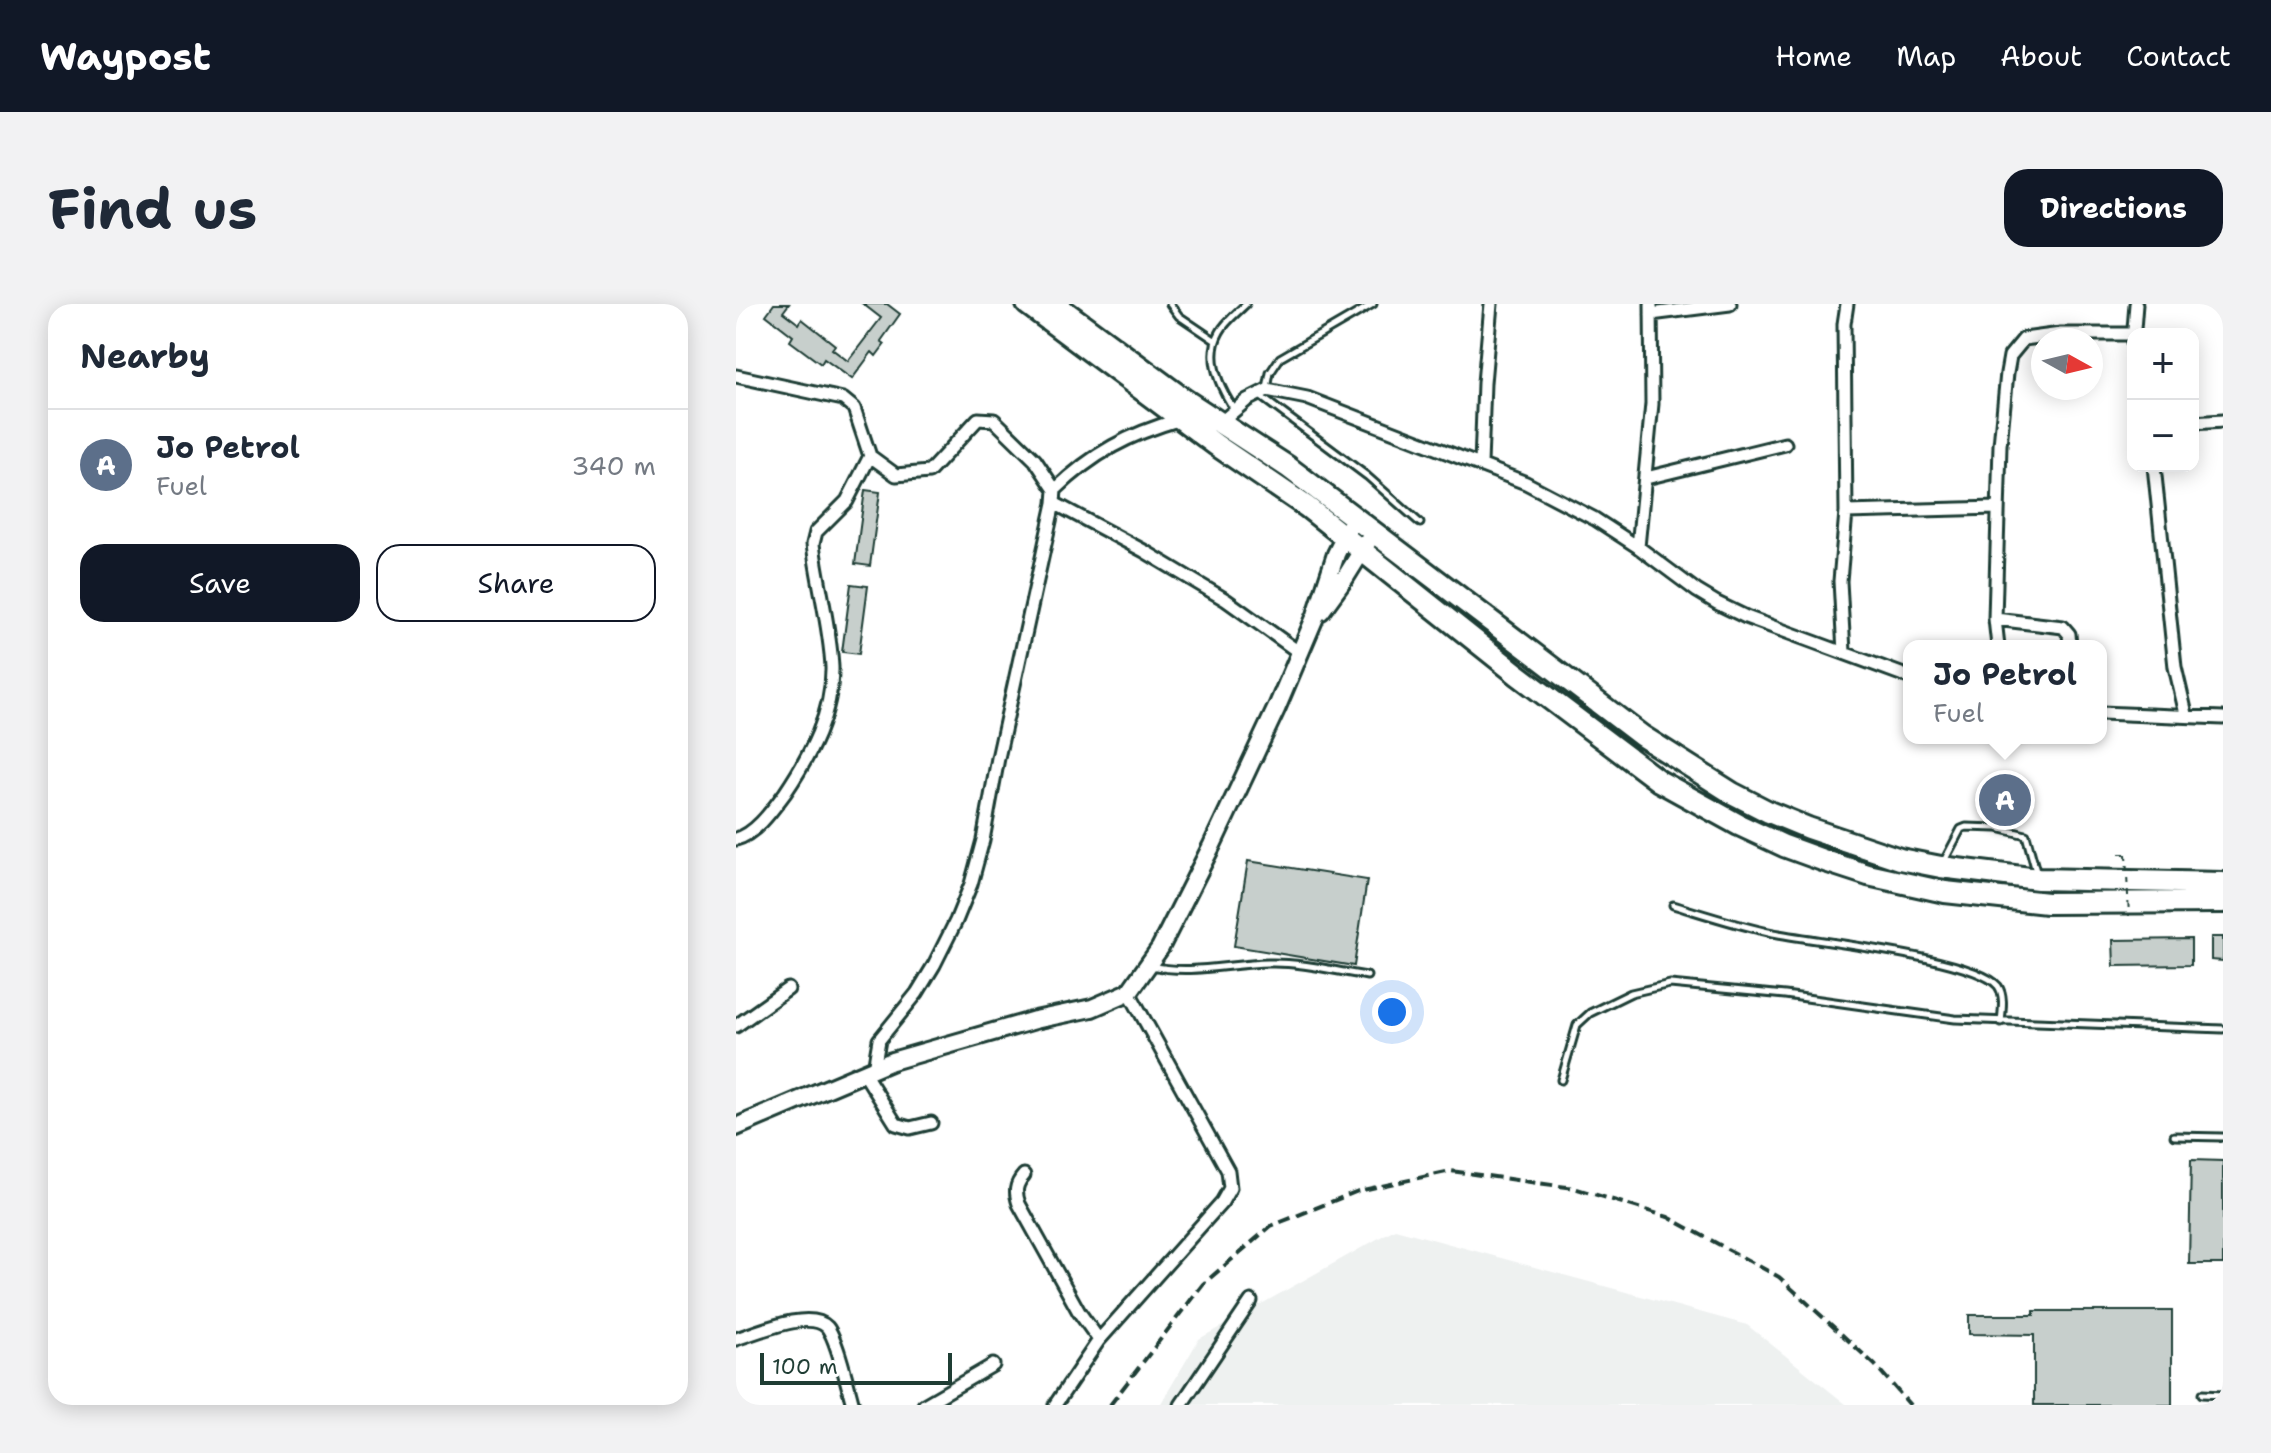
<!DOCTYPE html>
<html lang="en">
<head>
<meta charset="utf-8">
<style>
	body { margin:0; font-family:"Shantell Sans",sans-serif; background:#f2f2f3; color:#1f2937 }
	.controls { position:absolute; right:24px; top:24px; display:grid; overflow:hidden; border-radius:16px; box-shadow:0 4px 20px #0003 }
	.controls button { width:72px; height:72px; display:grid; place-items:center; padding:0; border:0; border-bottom:2px solid #e0e1e3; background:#fff; color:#1f2937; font:40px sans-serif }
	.compass { position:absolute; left:1295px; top:24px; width:72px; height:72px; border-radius:50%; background:#fff; box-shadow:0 4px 20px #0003; rotate:98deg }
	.scale { position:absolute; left:24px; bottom:20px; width:192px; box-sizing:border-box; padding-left:8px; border:4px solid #1f3d34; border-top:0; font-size:22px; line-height:28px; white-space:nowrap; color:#1f3d34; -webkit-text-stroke:6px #fff; paint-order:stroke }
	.you { position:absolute; left:656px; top:708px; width:28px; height:28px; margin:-20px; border:6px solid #fff; border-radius:50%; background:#1a73e8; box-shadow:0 0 0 12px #1a73e833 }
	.badge { display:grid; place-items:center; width:52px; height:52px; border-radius:50%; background:#111827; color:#fff; font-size:26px; font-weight:700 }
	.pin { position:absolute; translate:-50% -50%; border:4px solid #fff; box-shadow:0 2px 8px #0006 }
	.popup { position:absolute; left:1167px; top:336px; width:204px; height:104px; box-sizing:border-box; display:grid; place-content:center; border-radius:16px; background:#fff; filter:drop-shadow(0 2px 6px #0005); font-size:26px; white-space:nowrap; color:#747a83 }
	.popup b { font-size:30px; color:#1f2937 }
	.popup::after { content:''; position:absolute; left:50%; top:100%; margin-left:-16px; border:16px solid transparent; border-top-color:#fff }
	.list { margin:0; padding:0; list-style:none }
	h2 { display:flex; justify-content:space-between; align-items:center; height:104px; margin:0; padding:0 32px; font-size:34px }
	h2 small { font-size:26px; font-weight:400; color:#747a83 }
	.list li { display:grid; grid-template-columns:52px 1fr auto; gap:24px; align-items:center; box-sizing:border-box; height:112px; padding:0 32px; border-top:2px solid #e0e1e3 }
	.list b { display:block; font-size:30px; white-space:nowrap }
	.list p { margin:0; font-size:26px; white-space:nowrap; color:#747a83 }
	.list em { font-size:26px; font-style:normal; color:#747a83 }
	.actions { display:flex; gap:16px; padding:24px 32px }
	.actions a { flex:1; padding:18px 0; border:2px solid #111827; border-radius:24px; text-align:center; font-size:28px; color:#111827 }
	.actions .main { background:#111827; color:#fff }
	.map { position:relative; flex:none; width:1487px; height:1101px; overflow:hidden; border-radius:24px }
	header { display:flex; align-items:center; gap:48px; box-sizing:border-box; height:112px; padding:0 40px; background:#111827; color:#fff }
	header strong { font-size:38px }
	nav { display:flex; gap:44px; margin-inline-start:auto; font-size:28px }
	.intro { display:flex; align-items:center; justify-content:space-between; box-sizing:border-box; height:192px; padding:0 48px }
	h1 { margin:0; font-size:56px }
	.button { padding:20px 36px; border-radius:24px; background:#111827; color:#fff; font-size:28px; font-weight:700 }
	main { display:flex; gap:48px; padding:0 48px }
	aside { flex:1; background:#fff; border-radius:24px; box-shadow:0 4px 20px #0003 }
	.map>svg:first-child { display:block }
	.built { fill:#eef1f0 }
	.building { fill:#c7cfcc; stroke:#1f3d34; stroke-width:2 }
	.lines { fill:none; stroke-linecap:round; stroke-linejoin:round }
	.lane-casing { stroke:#1f3d34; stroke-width:11 }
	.street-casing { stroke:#1f3d34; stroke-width:17 }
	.secondary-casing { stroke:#1f3d34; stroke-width:22 }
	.highway-casing { stroke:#1f3d34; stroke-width:26 }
	.path { stroke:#1f3d34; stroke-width:2; stroke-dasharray:6 6; stroke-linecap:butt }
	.lane { stroke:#fff; stroke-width:5 }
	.street { stroke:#fff; stroke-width:11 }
	.secondary { stroke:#fff; stroke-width:16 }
	.highway { stroke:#fff; stroke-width:20 }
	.rail { stroke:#1f3d34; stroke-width:4; stroke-dasharray:12 6; stroke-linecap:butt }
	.path-bridge { stroke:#1f3d34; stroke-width:2; stroke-dasharray:6 6; stroke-linecap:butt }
</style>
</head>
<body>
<header>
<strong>Waypost</strong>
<nav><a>Home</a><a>Map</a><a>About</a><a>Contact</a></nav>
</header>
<div class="intro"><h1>Find us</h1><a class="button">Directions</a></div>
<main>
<aside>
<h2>Nearby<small></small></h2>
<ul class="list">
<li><span class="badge" style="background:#5c6f8a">A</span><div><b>Jo Petrol</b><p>Fuel</p></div><em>340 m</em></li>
</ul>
<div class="actions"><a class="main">Save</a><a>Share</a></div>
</aside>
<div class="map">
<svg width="1487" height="1101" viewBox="0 0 1487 1101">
	<rect width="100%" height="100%" fill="#fff"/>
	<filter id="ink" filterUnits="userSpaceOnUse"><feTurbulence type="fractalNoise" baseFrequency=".0125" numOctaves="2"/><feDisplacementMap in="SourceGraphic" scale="16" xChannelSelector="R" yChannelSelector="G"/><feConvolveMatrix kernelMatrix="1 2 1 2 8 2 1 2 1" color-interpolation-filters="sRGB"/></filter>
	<g filter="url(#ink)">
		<path class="built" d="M659 925 1011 1021 1111 1101H424L463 1035Z"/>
		<path class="building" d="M38 0H53L47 8 63 20 66 15 99 41 96 45 112 57 145 14 127 0H151L164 10 145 37 149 40 140 52 136 48 116 75 88 55 85 60 54 37 57 32 30 11Z
			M129 186 144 188 134 262 119 260Z
			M115 280 132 282 123 350 106 348Z
			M1253 475 1291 480 1290 492 1278 490 1281 520 1252 515 1263 488 1251 487Z
			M512 557 631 576 618 662 498 642Z
			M1475 633H1487V657L1475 656Z
			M1455 635V661L1378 662 1377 636Z
			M1455 856 1487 857V960H1453Z
			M1298 1007H1436V1101H1298V1031L1233 1030V1011H1298Z"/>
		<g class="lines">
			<defs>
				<path id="lane" d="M434 0 443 12 480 37
					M531 85 534 69 544 54 637 0
					M524 92 631 172 684 219
					M498 105C484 84 469 54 484 28 489 18 502 8 510 0
					M1207 559 1225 525 1230 523 1261 524 1290 531 1301 571
					M937 601C970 611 1003 622 1037 629 1082 638 1237 653 1262 682 1269 692 1266 707 1265 718
					M415 662C455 671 492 660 532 659 565 658 599 667 631 672
					M825 776 841 721 854 709 895 689 934 680 1049 691 1219 715 1487 725
					M1438 832 1487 833
					M1466 1090 1487 1091"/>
				<path id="street" d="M915 10 994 0
					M1397 38 1400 0
					M0 72 107 95 118 104 134 152 160 171 193 168 242 115 258 116 299 156 319 186
					M484 119 511 96 531 86 571 94 790 179 859 215 902 243 961 287 981 299 1010 313 1173 373
					M1457 119 1487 117
					M745 160 748 79 755 0
					M1418 162 1439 363 1450 410
					M910 174 1049 140
					M318 199 408 247 490 296 564 349
					M1110 208 1261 204
					M902 243 916 100 915 0
					M1259 315 1327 323 1333 330 1334 342
					M1262 342 1259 315 1264 141 1271 69 1274 52 1288 35 1325 30H1396
					M1108 348 1104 277 1110 208 1108 20 1111 0
					M1365 409 1487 414
					M0 535C20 530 37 505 49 489 74 452 97 409 96 363 94 322 82 281 77 240L80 228 111 197 134 152
					M0 722 52 685
					M138 765 143 736 181 689 198 661 220 617 235 580 247 536 262 454 318 199 319 186C357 149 393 130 445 115
					M128 769 160 820 174 824 195 819
					M288 871C279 881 279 888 283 900L343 1008 363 1036
					M0 1035C20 1029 74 1005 91 1023 101 1035 112 1083 117 1101
					M188 1101 257 1061
					M319 1101 363 1036 486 898 494 884 492 867 393 688
					M445 1101 515 997"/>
				<path id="secondary" d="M585 307 609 274 632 237
					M0 823 156 757 299 716 356 704 393 688 424 644 476 541 541 403 580 311 600 250 614 222"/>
				<path id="highway" d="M291 0 480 141 571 203 781 370 923 477 1003 521 1048 542 1092 558 1132 571 1209 588 1311 599 1487 598
					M319 0 449 96 552 163 906 432 996 489 1033 508 1072 524 1164 555 1205 563 1302 575 1487 579"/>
			</defs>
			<use href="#lane" class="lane-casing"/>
			<use href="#street" class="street-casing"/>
			<use href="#secondary" class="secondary-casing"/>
			<use href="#highway" class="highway-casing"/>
			<path class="path" d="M1383 550H1390"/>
			<use href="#lane" class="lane"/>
			<use href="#street" class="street"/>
			<use href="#secondary" class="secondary"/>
			<use href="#highway" class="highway"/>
			<path class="rail" d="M374 1101 467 980 535 922 622 887 715 867 838 884 932 913 1043 973 1139 1061 1174 1101"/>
			<path class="path-bridge" d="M1390 550 1393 612"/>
		</g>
	</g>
</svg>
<div class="controls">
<button>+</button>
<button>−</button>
</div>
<svg class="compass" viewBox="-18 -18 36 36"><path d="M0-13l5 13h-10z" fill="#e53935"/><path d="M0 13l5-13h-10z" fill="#747a83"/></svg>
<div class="scale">100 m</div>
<div class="you"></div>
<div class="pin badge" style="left:1269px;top:496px;background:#5c6f8a">A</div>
<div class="popup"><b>Jo Petrol</b>Fuel</div>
</div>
</main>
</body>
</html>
